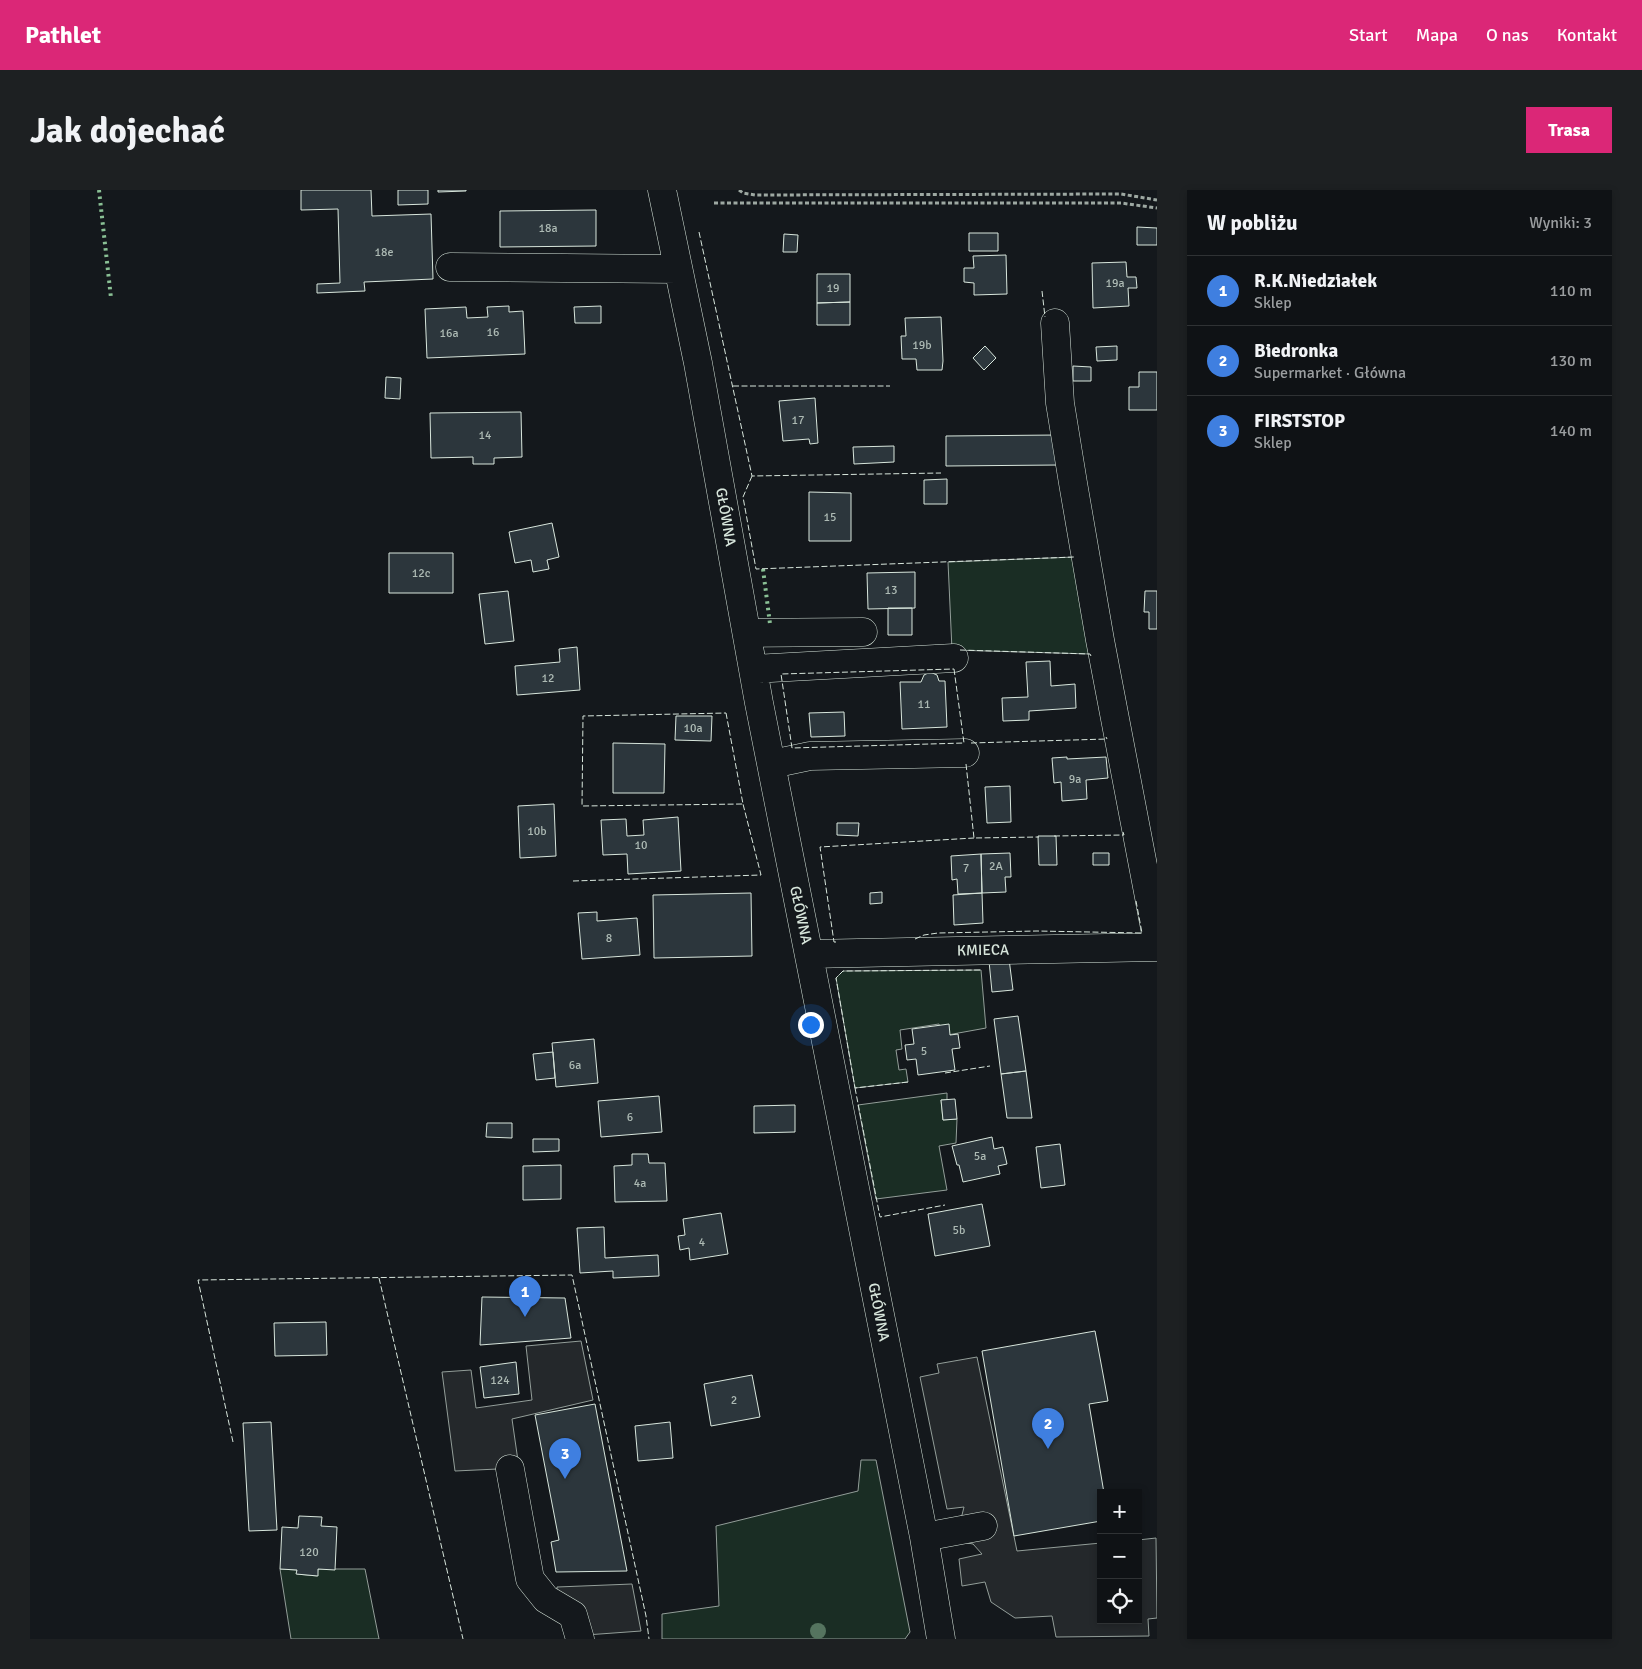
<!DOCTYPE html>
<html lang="pl">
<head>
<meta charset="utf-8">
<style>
	body { margin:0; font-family:Signika,sans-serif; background:#1d2022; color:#f1f3f6 }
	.controls { position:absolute; right:15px; bottom:15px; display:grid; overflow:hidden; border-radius:0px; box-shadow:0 2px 8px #0003 }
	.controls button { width:45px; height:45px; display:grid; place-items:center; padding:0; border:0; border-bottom:1px solid #2f3234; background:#0f1215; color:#f1f3f6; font:25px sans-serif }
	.you { position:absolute; left:780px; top:834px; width:18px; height:18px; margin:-12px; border:4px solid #fff; border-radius:50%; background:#1a73e8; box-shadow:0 0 0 8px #1a73e833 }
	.badge { display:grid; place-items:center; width:32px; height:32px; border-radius:50%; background:#db2777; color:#fff; font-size:16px; font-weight:700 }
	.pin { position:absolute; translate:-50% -41px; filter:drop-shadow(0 1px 2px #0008) }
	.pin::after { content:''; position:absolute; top:26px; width:18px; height:15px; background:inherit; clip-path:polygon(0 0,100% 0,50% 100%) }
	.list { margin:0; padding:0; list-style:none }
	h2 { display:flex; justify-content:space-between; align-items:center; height:65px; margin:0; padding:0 20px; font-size:21px }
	h2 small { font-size:16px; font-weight:400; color:#9b9ea0 }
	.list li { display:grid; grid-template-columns:32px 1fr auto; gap:15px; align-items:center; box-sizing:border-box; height:70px; padding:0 20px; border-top:1px solid #2f3234 }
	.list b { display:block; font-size:19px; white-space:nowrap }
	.list p { margin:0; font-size:16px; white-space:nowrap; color:#9b9ea0 }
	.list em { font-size:16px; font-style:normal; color:#9b9ea0 }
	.icon { flex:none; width:28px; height:28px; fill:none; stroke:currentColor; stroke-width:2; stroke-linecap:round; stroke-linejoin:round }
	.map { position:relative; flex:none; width:1127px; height:1449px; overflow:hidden; border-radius:0px }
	header { display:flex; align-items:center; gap:30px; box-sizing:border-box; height:70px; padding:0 25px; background:#db2777; color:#fff }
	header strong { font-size:24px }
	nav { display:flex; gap:28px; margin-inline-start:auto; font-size:18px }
	.intro { display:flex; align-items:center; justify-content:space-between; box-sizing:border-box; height:120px; padding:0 30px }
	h1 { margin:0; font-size:35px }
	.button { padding:12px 22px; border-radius:0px; background:#db2777; color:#fff; font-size:18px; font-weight:700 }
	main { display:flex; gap:30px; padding:0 30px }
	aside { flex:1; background:#0f1215; border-radius:0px; box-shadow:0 2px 8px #0003 }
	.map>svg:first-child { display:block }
	.green { fill:#1a2d24; stroke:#939e99 }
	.parking { fill:#24282b; stroke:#939e99 }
	.building { fill:#2c363c; stroke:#d8e6dc }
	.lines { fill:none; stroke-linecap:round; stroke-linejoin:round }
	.minor-casing { stroke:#d8e6dc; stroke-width:29 }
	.path { stroke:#9da8a2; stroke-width:3; stroke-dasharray:4 2.5; stroke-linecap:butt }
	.minor { stroke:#14181c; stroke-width:28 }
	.hedge { stroke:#8ac095; stroke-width:4; stroke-dasharray:2.5 4; stroke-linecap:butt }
	.fence { stroke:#d8e6dc; stroke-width:1; stroke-dasharray:6 2.5; stroke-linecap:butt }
	.tree { fill:#55745f }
	.labels { text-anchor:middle; stroke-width:4; stroke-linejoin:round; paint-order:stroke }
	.number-label { font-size:12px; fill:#adbab4 }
	.street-label { font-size:15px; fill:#d8e6dc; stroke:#14181c }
</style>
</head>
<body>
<header>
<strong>Pathlet</strong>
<nav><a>Start</a><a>Mapa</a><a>O nas</a><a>Kontakt</a></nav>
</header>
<div class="intro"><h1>Jak dojechać</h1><a class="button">Trasa</a></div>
<main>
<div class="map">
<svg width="1127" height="1449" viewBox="0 0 1127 1449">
	<rect width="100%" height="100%" fill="#14181c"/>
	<path class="green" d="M1045 367 1060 464 922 460 918 372Z
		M951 780 956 838 912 846 909 834 870 840 872 859 866 860 869 880 876 879 878 892 825 898 806 788 813 781Z
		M917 903V910H911L913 930 927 929 926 953 909 956 917 1000 846 1009 828 915Z
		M831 1270H846L880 1442 875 1449H632V1424L689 1416 686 1336 828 1301Z
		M250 1379 267 1380V1384L287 1386 288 1379H335L349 1449H261Z"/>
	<path class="parking" d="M551 1151 563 1210 482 1229 489 1278 425 1281 412 1182 441 1180 446 1218 502 1210 496 1156Z
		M947 1167 987 1361 1071 1353V1430H1108V1350L1126 1348 1127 1428 1118 1429 1119 1446 1026 1447 1022 1426 985 1428 961 1412 955 1392 932 1396 929 1369 952 1364 943 1354 932 1352 925 1331 932 1325 934 1317 917 1319 890 1187 909 1183 907 1174Z
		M602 1394 611 1441 556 1445 527 1408V1397Z"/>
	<path class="building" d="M271 0H341L342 26 401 24 403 89 334 92 335 101 287 103V94L310 93 308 19 271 20Z
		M368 0H398V14L368 15Z
		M408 0H436V1L408 2Z
		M566 20V56L470 57V21Z
		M1107 37 1127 38V55H1107Z
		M939 43H968V61H939Z
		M754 44 768 45 767 62H753Z
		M976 65 977 104 944 105V93L934 92V78H944L943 66Z
		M1096 72 1097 87H1106L1107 98H1098L1099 116 1063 118 1062 73Z
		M787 84H820V112L787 113Z
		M820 112V135H787V113Z
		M479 116V122L493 121 495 164 397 168 395 119 436 117 437 128 458 127 457 117Z
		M571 116V133H545L544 117Z
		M911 127 913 171 912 180H887L886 169H872L871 146H876L875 128Z
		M955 156 966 168 954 180 943 168Z
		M1087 156V170L1067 171 1066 157Z
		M1043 176 1061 177V191H1043Z
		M1109 182H1127V220H1099V197H1109Z
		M356 187 371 188 370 209 355 208Z
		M785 208 788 253 780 254 779 249 753 251 749 211Z
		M491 222 492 267 464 268V274H443V267L401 268 400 223Z
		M1028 245 1029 275 916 276V246Z
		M864 256V272L824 274 823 257Z
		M917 289V314H894V290Z
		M779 302 821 303V351H779Z
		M522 333 529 367 517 370 519 379 503 382 501 370 485 373 479 342Z
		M359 363H423V403H359Z
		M885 382V418L838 419 837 383Z
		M478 401 484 451 455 454 449 404Z
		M1115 401H1127V439H1119V422H1114Z
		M858 418H882V445H858Z
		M547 457 550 500 487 505 485 476 530 472 529 459Z
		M1020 471 1021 496 1045 494 1046 518 999 521V530L973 531 972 508 998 507 996 472Z
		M900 482 907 485 909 491H915L917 537 872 539 870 492H891L894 485Z
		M814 522 815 546 781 547 779 523Z
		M646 526H682L681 551 645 550Z
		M583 553 635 554 634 603H583Z
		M1037 567V569L1076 567 1078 588 1056 590 1057 609 1032 611 1031 592 1024 593 1022 568Z
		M980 596 981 632 957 633 955 597Z
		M524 614 526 666 490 668 488 616Z
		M648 627 651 681 598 684 597 664 573 665 571 630 596 629 597 646 614 645 613 630Z
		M807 633H829L828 646 807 645Z
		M1008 646H1026L1027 675H1009Z
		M980 663 981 687H975L976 702 952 703 951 664Z
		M1063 663H1079V675H1063Z
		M951 664 952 703 928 704 927 689 922 690 921 666Z
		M852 702V713L840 714V703Z
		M721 703 722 766 624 768 623 705Z
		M952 703 953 733 924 735 923 705Z
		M567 722V731L607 728 610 765 552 769 548 723Z
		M979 769 983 800 962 802 959 771Z
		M988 826 996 881 971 884 964 829Z
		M919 834 920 845 928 844 930 858 922 859 925 880 888 885 886 869 877 870 875 855 884 854 882 839Z
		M564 849 568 893 526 897 522 853Z
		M523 862 525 888 506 890 503 864Z
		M996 881 1002 928H977L971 884Z
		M629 906 632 942 571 947 568 911Z
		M925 909 927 929 913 930 911 910Z
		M765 915V942L724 943V916Z
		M457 933H482V948L456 947Z
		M962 947 964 959 973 957 977 974 968 976 970 984 933 992 929 975H927L922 956Z
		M503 949H529V961L503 962Z
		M1030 954 1035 995 1011 998 1006 957Z
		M602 964H618L619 973H635L637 1011 585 1012 584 976 602 975Z
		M531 975V1009L493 1010V976Z
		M952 1014 960 1056 905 1066 898 1024Z
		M691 1023 698 1064 660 1070 659 1058 650 1060 648 1046 655 1045 653 1029Z
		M574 1037 575 1068 628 1065 629 1086 583 1088V1081L550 1083 547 1038Z
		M452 1107 535 1108 541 1148 450 1155Z
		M296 1132 297 1165 245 1166 244 1133Z
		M1065 1141 1078 1211 1059 1214 1074 1303H1071V1331L984 1346 952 1161Z
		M486 1172 489 1204 454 1208 450 1177Z
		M722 1185 730 1227 681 1236 674 1194Z
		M565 1214 597 1381 526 1382 521 1352 529 1350 505 1225Z
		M241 1232 247 1340 219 1341 213 1233Z
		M640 1232 643 1268 608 1271 605 1236Z
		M269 1326 292 1327 291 1336 307 1337 305 1380 288 1379V1386L266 1384 267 1380 250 1379 252 1337 268 1338Z"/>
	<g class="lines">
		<defs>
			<path id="minor" d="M632 0 668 173 729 513 894 1347 911 1449
				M420 77 647 79
				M1025 133 1030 213 1043 293 1070 450 1127 749
				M717 443 833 442
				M724 479 924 468
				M742 574 780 566 935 563
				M779 764 1127 757
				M480 1279 500 1389 516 1409 543 1425 550 1449
				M894 1347 953 1336"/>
		</defs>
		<use href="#minor" class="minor-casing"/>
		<path class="path" d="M709 0 713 3 725 5 1091 4 1127 10
			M684 13H1091L1127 18"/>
		<use href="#minor" class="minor"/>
		<path class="hedge" d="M69 0 81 108
			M733 379 740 434"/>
		<path class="fence" d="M669 42 722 286 911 283
			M1012 101 1015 127
			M703 196H860
			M722 286 713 307 726 379 1044 367
			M930 460 1060 464 1061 466
			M924 479 934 553 762 558 751 484Z
			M696 523 713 614 552 616 553 526Z
			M941 553 1077 549 1076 547
			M936 574 944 648 1009 647
			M1024 646 1094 645 1093 642
			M543 691 731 685 713 614
			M885 749 894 745 908 743 1007 741 1112 743 1106 711
			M806 752H804L790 657 944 648
			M915 883 960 876
			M878 892 825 898 806 788 813 781 951 780
			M825 898 850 1027 915 1015
			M349 1088 433 1449
			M203 1252 168 1090 542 1085 616 1426 619 1449"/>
	</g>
	<circle class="tree" cx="788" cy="1441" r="8"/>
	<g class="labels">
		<g class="number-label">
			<text x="518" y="42">18a</text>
			<text x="354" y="66">18e</text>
			<text x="1085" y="97">19a</text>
			<text x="803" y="102">19</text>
			<text x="463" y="146">16</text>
			<text x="419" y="147">16a</text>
			<text x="892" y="159">19b</text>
			<text x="768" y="234">17</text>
			<text x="455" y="249">14</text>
			<text x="800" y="331">15</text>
			<text x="391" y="387">12c</text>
			<text x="861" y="404">13</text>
			<text x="518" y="492">12</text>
			<text x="894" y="518">11</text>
			<text x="663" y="542">10a</text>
			<text x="1045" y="593">9a</text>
			<text x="507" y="645">10b</text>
			<text x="611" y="659">10</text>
			<text x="966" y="680">2A</text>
			<text x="936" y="682">7</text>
			<text x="579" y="752">8</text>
			<text x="894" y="865">5</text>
			<text x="545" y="879">6a</text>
			<text x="600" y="931">6</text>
			<text x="950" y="970">5a</text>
			<text x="610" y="997">4a</text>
			<text x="929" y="1044">5b</text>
			<text x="672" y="1056">4</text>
			<text x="470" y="1194">124</text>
			<text x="704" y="1214">2</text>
			<text x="279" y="1366">120</text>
		</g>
		<g class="street-label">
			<text transform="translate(696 327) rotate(80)" y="5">GŁÓWNA</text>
			<text transform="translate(771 725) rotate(78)" y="5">GŁÓWNA</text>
			<text transform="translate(953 760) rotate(-1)" y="5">KMIECA</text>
			<text transform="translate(849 1122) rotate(79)" y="5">GŁÓWNA</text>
		</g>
	</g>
</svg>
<div class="controls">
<button>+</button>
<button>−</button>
<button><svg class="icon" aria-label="locate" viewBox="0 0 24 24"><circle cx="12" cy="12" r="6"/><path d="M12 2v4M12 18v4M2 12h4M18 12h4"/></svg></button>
</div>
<div class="you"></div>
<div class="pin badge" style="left:495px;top:1127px;background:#3f7fe0">1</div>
<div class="pin badge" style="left:1018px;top:1259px;background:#3f7fe0">2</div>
<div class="pin badge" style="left:535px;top:1289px;background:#3f7fe0">3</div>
</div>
<aside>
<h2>W pobliżu<small>Wyniki: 3</small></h2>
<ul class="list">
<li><span class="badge" style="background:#3f7fe0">1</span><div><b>R.K.Niedziałek</b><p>Sklep</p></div><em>110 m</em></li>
<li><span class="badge" style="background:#3f7fe0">2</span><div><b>Biedronka</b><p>Supermarket · Główna</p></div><em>130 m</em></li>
<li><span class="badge" style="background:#3f7fe0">3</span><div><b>FIRSTSTOP</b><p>Sklep</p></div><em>140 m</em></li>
</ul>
</aside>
</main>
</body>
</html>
